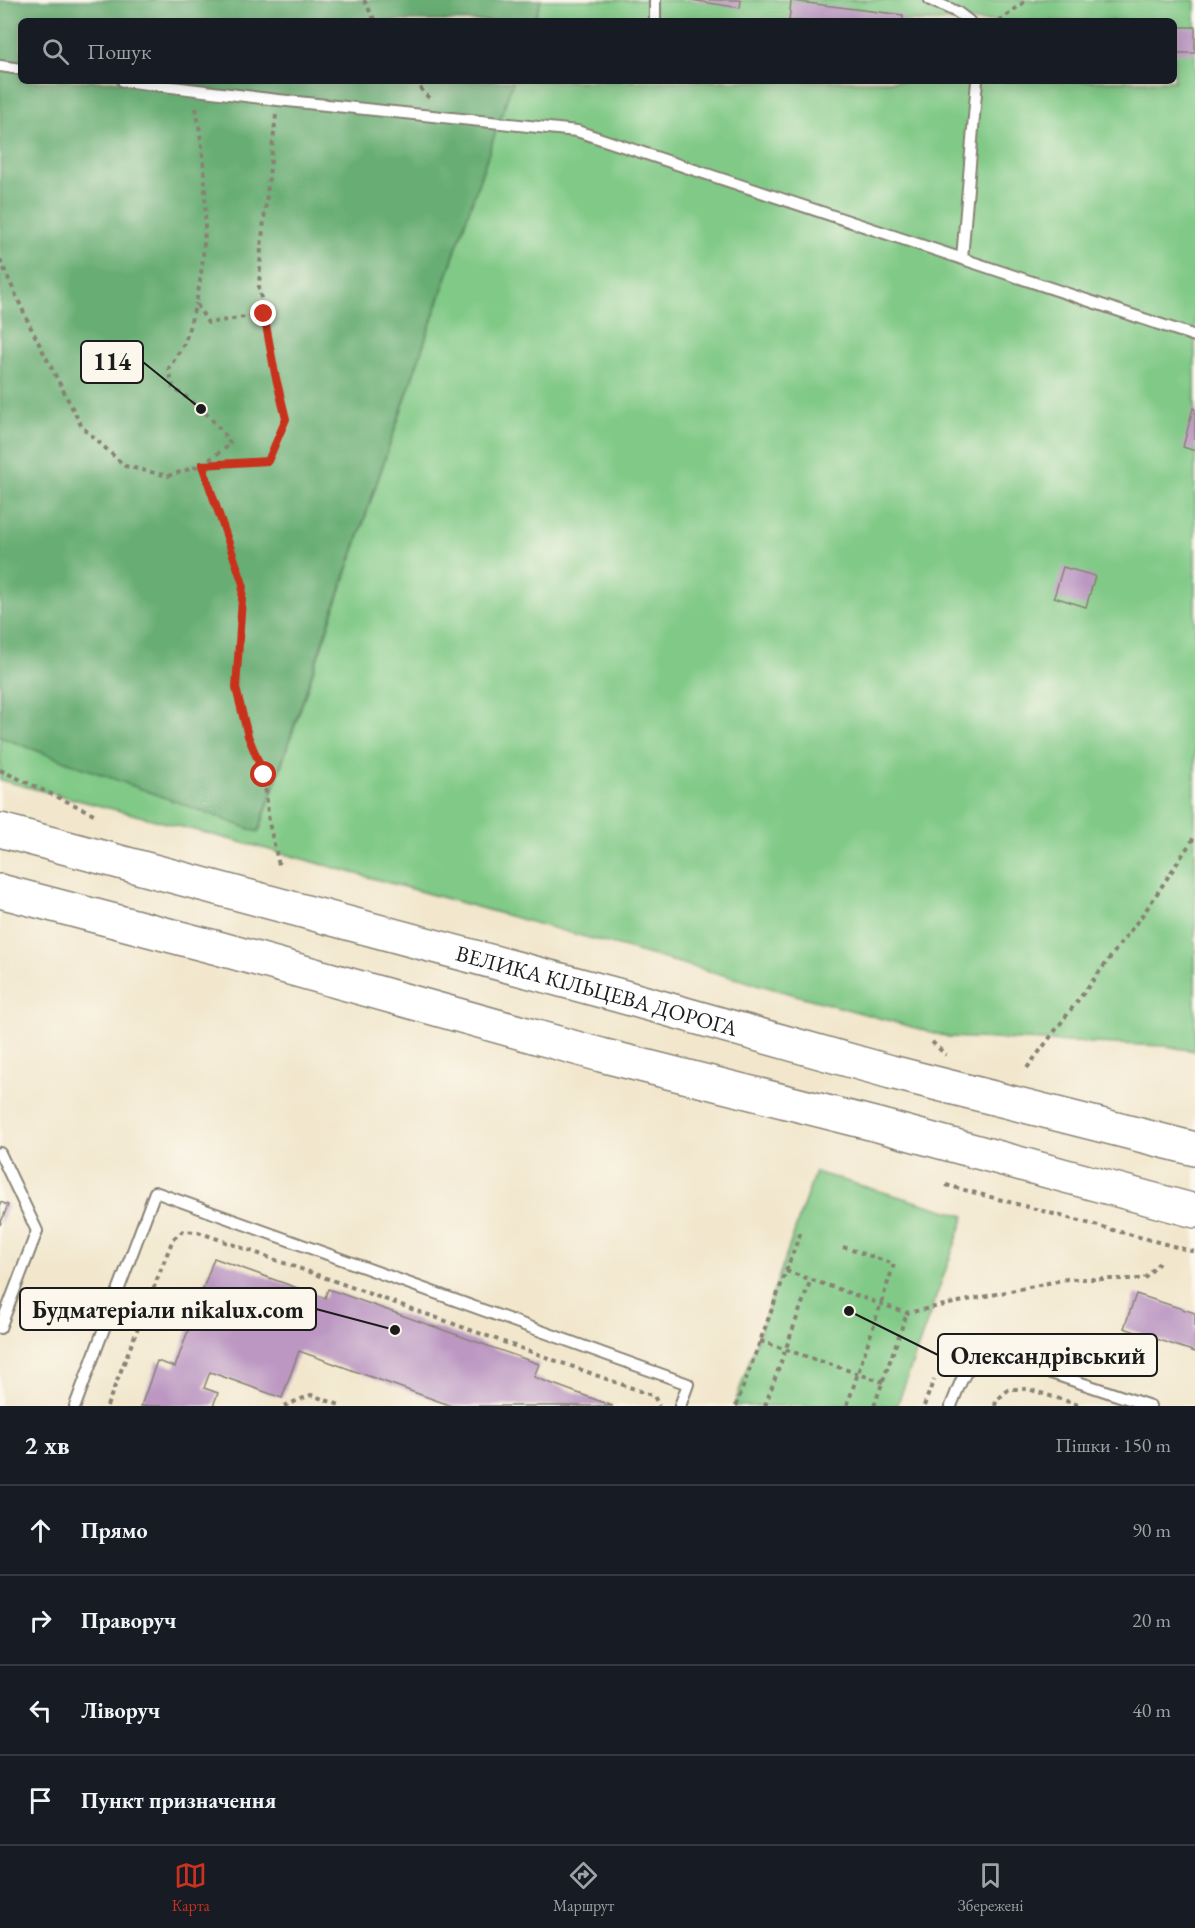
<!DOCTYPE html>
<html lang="uk">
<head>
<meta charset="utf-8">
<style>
	body { margin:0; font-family:"EB Garamond",serif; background:#20242c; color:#f1f3f6 }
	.stop { position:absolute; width:18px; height:18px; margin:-14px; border:4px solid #c8321e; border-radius:50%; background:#fff }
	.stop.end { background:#c8321e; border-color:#fff; box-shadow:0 2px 6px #0008 }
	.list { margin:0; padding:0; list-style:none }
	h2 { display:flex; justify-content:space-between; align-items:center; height:78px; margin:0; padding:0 24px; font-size:26px }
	h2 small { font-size:20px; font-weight:400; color:#9ea1a6 }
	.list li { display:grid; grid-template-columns:39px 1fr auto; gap:18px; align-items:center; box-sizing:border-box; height:90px; padding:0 24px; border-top:2px solid #363941 }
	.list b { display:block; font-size:22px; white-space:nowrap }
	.list em { font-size:20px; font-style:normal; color:#9ea1a6 }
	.icon { flex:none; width:33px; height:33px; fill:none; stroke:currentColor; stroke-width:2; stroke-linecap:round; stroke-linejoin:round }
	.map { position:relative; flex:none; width:1195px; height:1406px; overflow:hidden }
	.search { position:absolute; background:#171b24; box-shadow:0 3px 15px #0003; left:18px; right:18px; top:18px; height:66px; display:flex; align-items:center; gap:15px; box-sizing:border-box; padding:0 21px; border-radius:9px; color:#9ea1a6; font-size:22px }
	.sheet { height:438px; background:#171b24 }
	nav { display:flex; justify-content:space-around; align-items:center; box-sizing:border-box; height:84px; border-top:2px solid #363941; background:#171b24; font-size:16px; color:#9ea1a6 }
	nav a { display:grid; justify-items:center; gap:3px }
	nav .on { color:#c8321e }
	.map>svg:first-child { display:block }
	.green { fill:#80c986; stroke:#4e7251; stroke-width:1.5 }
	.forest { fill:#68ad73; stroke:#426448; stroke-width:1.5 }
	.building { fill:#bb97c2 }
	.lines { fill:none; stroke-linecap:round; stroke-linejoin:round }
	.lane-casing { stroke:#878274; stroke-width:14 }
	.primary-casing { stroke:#878274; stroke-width:36 }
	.path { stroke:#878274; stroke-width:4; stroke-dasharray:4.5 4.5; stroke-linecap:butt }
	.lane { stroke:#fff; stroke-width:10 }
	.primary { stroke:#fff; stroke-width:33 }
	.route { stroke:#c8321e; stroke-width:8 }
	.labels { text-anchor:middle; stroke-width:4.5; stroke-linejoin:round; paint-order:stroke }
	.street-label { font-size:22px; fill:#1c1c1c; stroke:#fbf7ec }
	.leader { fill:none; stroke:#1c1c1c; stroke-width:2 }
	.callout-dot { fill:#1c1c1c; stroke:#fbf7ec; stroke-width:2 }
	.callout { fill:#fbf7ec; stroke:#1c1c1c; stroke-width:2 }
	.callout-label { font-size:24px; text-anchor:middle; font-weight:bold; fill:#1c1c1c }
</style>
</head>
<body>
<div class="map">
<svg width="1195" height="1406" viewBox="0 0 1195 1406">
	<rect width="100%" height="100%" fill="#fbf7ec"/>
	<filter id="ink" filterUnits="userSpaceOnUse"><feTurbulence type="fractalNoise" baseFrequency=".0167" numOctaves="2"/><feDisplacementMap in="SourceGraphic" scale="12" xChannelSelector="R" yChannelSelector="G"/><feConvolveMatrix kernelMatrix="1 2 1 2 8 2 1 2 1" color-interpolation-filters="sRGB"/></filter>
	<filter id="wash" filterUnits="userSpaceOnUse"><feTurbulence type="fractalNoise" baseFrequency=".008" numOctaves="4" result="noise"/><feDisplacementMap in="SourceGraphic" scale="24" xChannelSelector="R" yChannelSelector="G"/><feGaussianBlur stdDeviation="1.35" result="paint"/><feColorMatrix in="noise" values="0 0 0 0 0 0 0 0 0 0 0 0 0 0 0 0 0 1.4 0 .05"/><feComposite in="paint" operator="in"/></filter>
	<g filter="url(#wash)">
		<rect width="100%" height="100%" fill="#f2e7cd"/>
		<path class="green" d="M541 0H1195V1051L1165 1046 948 1037 252 845 0 780V737L259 832 513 81H1174V21H534Z
			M815 1172 965 1216 897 1406H734Z"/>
		<path class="forest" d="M0 0H541L534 21H21V81H513L258 832 0 737Z"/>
		<g id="blocks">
			<path class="building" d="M690 0H741L740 8Z
				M791 1 903 15V21H789Z
				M1174 27H1195V53H1174Z
				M1193 408 1195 409V451L1183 447Z
				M1063 567 1095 576 1086 607 1054 597Z
				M0 1202 8 1205 0 1225Z
				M214 1258 325 1298 328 1289 539 1364 534 1377 613 1406H452L299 1351 282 1398 210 1372 204 1388 218 1393 213 1406H141L157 1361 175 1367Z
				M1136 1294 1195 1313V1352L1124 1328Z"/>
		</g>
	</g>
	<g filter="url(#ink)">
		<use href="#blocks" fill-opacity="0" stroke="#878274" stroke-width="1.5"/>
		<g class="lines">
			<defs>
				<path id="lane" d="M930 0 957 12 969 21
					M655 21V0
					M0 66 21 69
					M123 81 278 100 577 131 1195 336
					M962 259 977 81
					M0 1153 37 1231 0 1328
					M75 1406 155 1192 688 1384 680 1406
					M951 1406C963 1377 967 1354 1003 1357L1150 1406"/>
				<g id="primary">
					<path id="s1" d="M0 830 617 995 891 1072 1195 1149"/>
					<path d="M0 891 218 948 601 1055 878 1125 1195 1211"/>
				</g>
			</defs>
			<use href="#lane" class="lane-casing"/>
			<use href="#primary" class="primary-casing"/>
			<path class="path" d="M364 0 375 21
				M999 21 1027 0
				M414 81 429 98
				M196 108C208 173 209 238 196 303L208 323 264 314
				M276 115 261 247 259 288 275 374 286 419 269 461 202 465 243 584 236 688 248 736 264 775 269 823 279 865
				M0 260 29 324 82 427 125 466 168 476 202 465 231 444C212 417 200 406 173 388L169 368 185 342 196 303
				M0 770 96 815
				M932 1042 946 1055
				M1027 1068 1146 910 1195 836
				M946 1185 1195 1252
				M843 1247 894 1264 847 1406
				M786 1271 907 1313 1067 1279H1144L1159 1263
				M760 1341 883 1382
				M107 1406 173 1239 183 1231 198 1232 654 1396 659 1406
				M284 1406 311 1395 343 1406
				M736 1406 801 1231
				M765 1406 811 1279
				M874 1406 907 1313
				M924 1406 934 1379
				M995 1406 996 1401 1009 1389H1028L1082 1406"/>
			<use href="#lane" class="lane"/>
			<use href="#primary" class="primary"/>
		</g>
	</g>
	<g class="lines" filter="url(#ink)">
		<path class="route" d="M264 314 275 374 286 419 268 461 202 465 243 584 236 688 248 736 264 775"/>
	</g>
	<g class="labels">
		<g class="street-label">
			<text dy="8" stroke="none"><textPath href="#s1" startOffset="618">ВЕЛИКА КІЛЬЦЕВА ДОРОГА</textPath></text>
		</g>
	</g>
	<path class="leader" d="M201 409L143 362M395 1330L316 1309M849 1311L938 1355"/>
	<g class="callout-dot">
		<circle cx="201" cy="409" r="6"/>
		<circle cx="395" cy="1330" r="6"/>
		<circle cx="849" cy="1311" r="6"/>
	</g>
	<g class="callout">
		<rect x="81" y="341" width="62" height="42" rx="6"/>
		<rect x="20" y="1288" width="296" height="42" rx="6"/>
		<rect x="938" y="1334" width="219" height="42" rx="6"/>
	</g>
	<g class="callout-label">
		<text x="112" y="370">114</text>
		<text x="168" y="1318">Будматеріали nikalux.com</text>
		<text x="1048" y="1364">Олександрівський</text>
	</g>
</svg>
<div class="stop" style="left:264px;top:775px"></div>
<div class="stop end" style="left:264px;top:314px"></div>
<div class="search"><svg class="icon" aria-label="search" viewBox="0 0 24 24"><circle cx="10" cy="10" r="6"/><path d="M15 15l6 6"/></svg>Пошук</div>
</div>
<section class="sheet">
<h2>2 хв<small>Пішки · 150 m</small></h2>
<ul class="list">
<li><svg class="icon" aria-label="ahead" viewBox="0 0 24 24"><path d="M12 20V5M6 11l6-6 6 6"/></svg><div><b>Прямо</b></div><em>90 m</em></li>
<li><svg class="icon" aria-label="right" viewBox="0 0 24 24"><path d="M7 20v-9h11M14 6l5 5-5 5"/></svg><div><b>Праворуч</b></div><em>20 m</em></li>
<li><svg class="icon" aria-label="left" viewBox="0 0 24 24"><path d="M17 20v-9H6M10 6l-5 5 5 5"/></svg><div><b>Ліворуч</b></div><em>40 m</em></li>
<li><svg class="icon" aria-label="arrive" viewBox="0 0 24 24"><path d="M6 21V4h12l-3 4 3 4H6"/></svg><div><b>Пункт призначення</b></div></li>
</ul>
</section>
<nav>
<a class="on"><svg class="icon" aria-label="map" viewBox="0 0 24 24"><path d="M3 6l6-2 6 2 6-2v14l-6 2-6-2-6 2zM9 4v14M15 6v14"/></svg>Карта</a>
<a><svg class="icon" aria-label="directions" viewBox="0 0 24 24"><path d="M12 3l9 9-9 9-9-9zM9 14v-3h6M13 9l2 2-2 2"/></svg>Маршрут</a>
<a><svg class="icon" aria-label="saved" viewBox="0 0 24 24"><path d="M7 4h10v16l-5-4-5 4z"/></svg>Збережені</a>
</nav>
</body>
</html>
